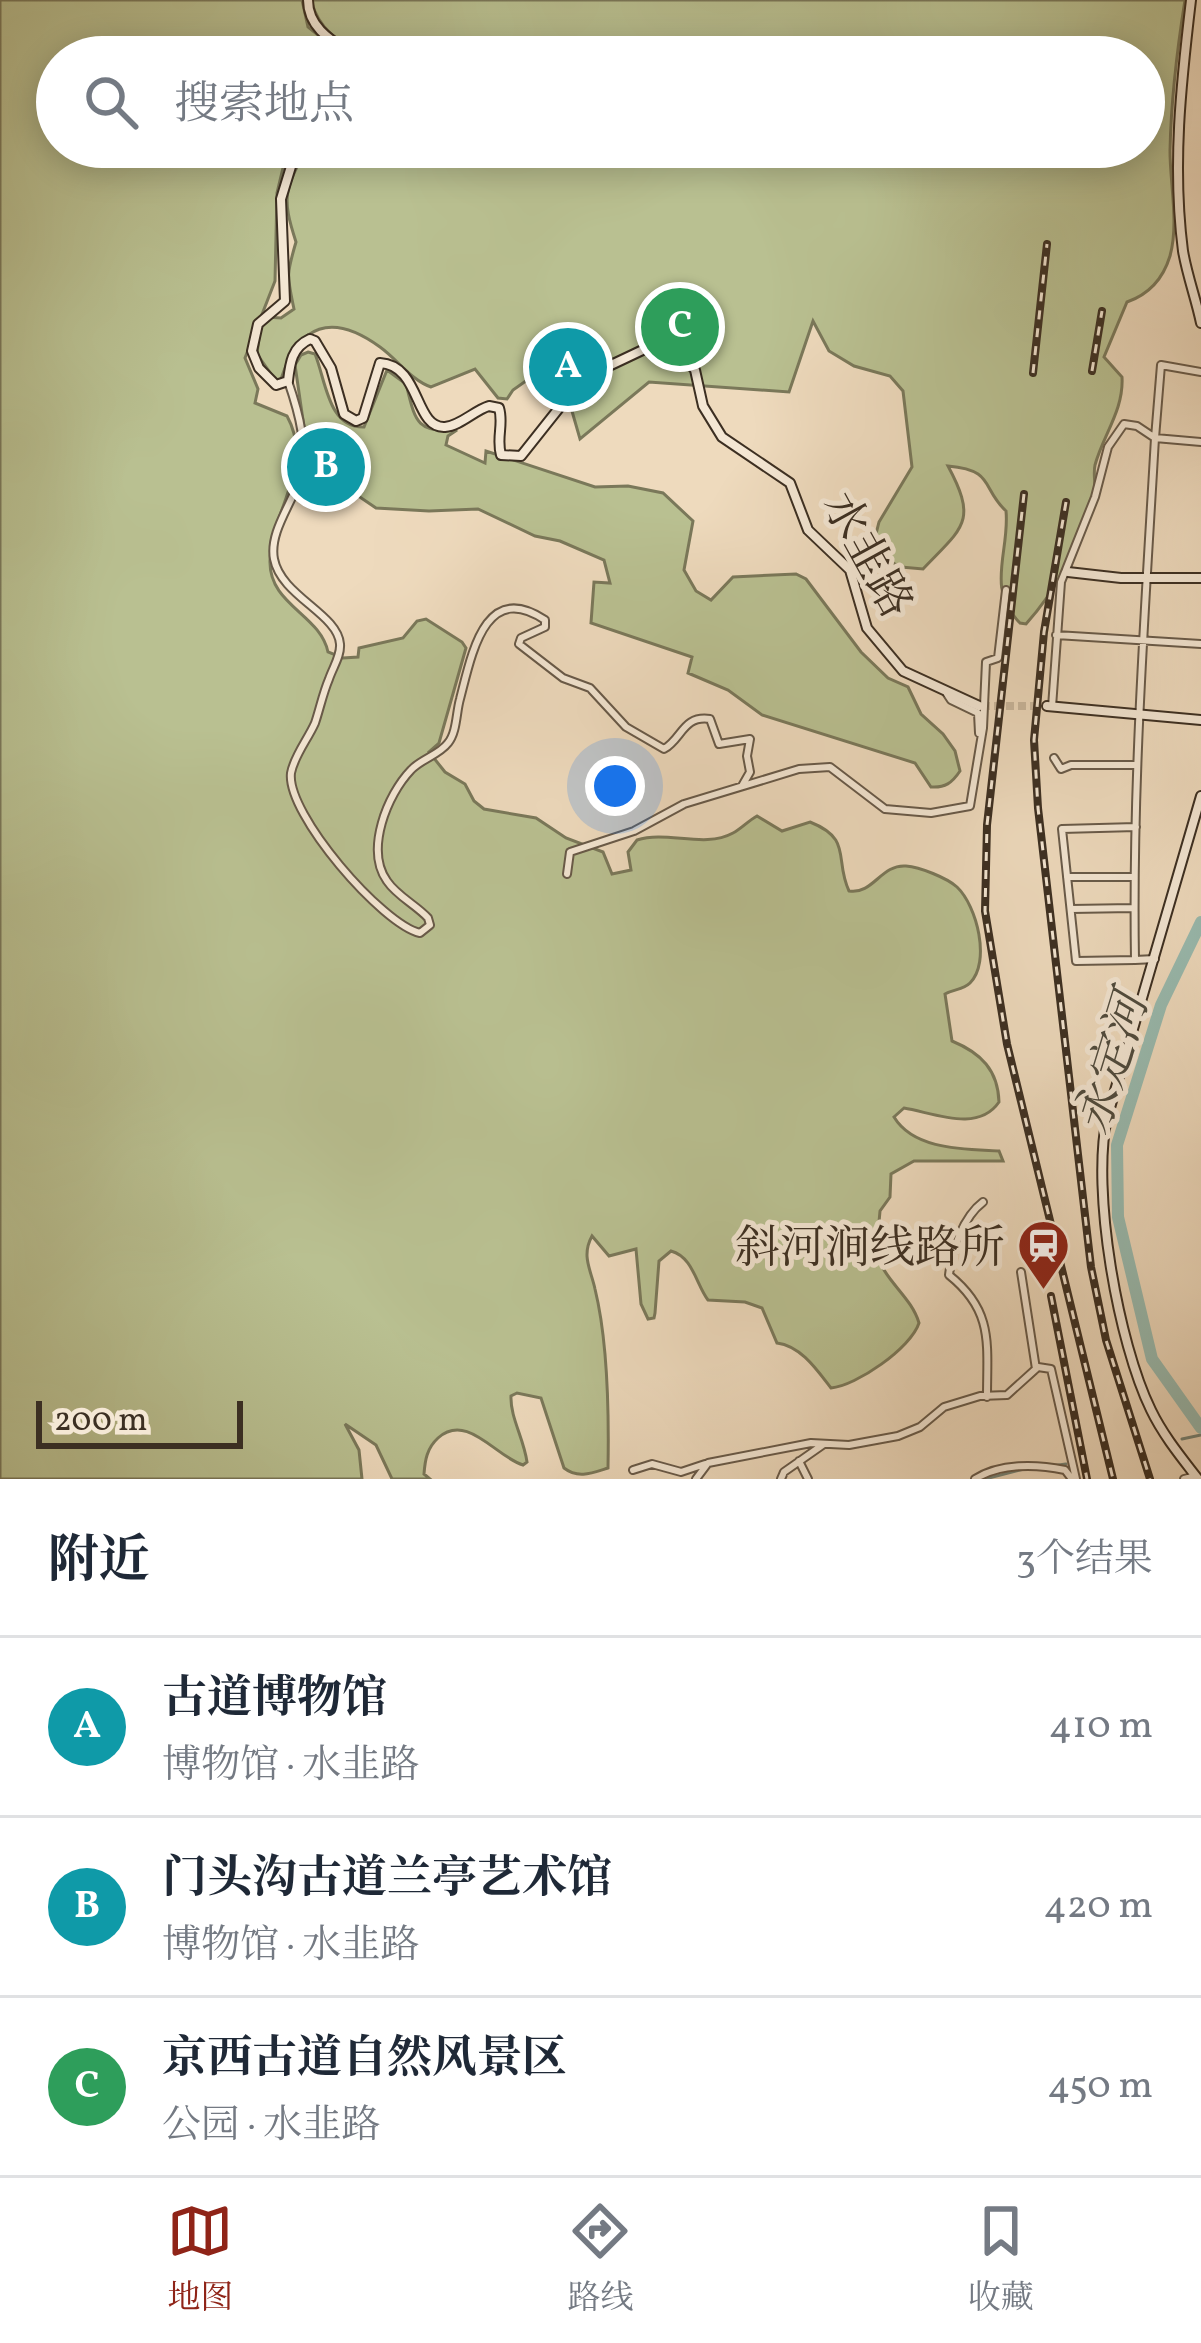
<!DOCTYPE html>
<html lang="zh">
<head>
<meta charset="utf-8">
<style>
	body { margin:0; font-family:Vollkorn,"Noto Serif SC",serif; background:#f2f2f3; color:#1f2937 }
	.scale { position:absolute; left:36px; bottom:30px; width:207px; box-sizing:border-box; padding-left:12px; border:6px solid #3c2f22; border-top:0; font-size:33px; line-height:42px; white-space:nowrap; color:#3c2f22; -webkit-text-stroke:9px #f4e7d4; paint-order:stroke }
	.you { position:absolute; left:615px; top:786px; width:42px; height:42px; margin:-30px; border:9px solid #fff; border-radius:50%; background:#1a73e8; box-shadow:0 0 0 18px #1a73e833 }
	.badge { display:grid; place-items:center; width:78px; height:78px; border-radius:50%; background:#8f2418; color:#fff; font-size:39px; font-weight:700 }
	.pin { position:absolute; translate:-50% -50%; border:6px solid #fff; box-shadow:0 3px 12px #0006 }
	.list { margin:0; padding:0; list-style:none }
	h2 { display:flex; justify-content:space-between; align-items:center; height:156px; margin:0; padding:0 48px; font-size:51px }
	h2 small { font-size:39px; font-weight:400; color:#747a83 }
	.list li { display:grid; grid-template-columns:78px 1fr auto; gap:36px; align-items:center; box-sizing:border-box; height:180px; padding:0 48px; border-top:3px solid #e0e1e3 }
	.list b { display:block; font-size:45px; white-space:nowrap }
	.list p { margin:0; font-size:39px; white-space:nowrap; color:#747a83 }
	.list em { font-size:39px; font-style:normal; color:#747a83 }
	.icon { flex:none; width:66px; height:66px; fill:none; stroke:currentColor; stroke-width:2; stroke-linecap:round; stroke-linejoin:round }
	.map { position:relative; flex:none; width:1201px; height:1479px; overflow:hidden }
	.search { position:absolute; background:#fff; box-shadow:0 6px 30px #0003; left:36px; right:36px; top:36px; height:132px; display:flex; align-items:center; gap:30px; box-sizing:border-box; padding:0 42px; border-radius:66px; color:#747a83; font-size:45px }
	.sheet { height:696px; background:#fff }
	nav { display:flex; justify-content:space-around; align-items:center; box-sizing:border-box; height:168px; border-top:3px solid #e0e1e3; background:#fff; font-size:33px; color:#747a83 }
	nav a { display:grid; justify-items:center; gap:6px }
	nav .on { color:#8f2418 }
	.map>svg:first-child { display:block }
	.green { fill:#b9c091; stroke:#7a785a; stroke-width:3 }
	.lines { fill:none; stroke-linecap:round; stroke-linejoin:round }
	.stream { stroke:#748377; stroke-width:3 }
	.river { stroke:#99bbb0; stroke-width:12 }
	.secondary-tunnel { stroke:#cab89e; stroke-width:8; stroke-dasharray:8 4; stroke-linecap:butt }
	.street-casing { stroke:#685a49; stroke-width:10 }
	.secondary-casing { stroke:#3c2f22; stroke-width:12 }
	.street { stroke:#f4e7d4; stroke-width:6 }
	.secondary { stroke:#f4e7d4; stroke-width:8 }
	.rail-casing { stroke:#3c2f22; stroke-width:8 }
	.rail { stroke:#f4e7d4; stroke-width:3; stroke-dasharray:9; stroke-linecap:butt }
	.labels { text-anchor:middle; stroke-width:10; stroke-linejoin:round; paint-order:stroke }
	.street-label { font-size:45px; fill:#3c2f22; stroke:#f4e7d4 }
	.poi-label { font-size:45px; fill:#3c2f22; stroke:#f4e7d4; text-anchor:end }
	.water-label { font-size:48px; font-style:italic; fill:#4f4b3e; stroke:#f4e7d4 }
</style>
</head>
<body>
<div class="map">
<svg width="1201" height="1479" viewBox="0 0 1201 1479">
	<rect width="100%" height="100%" fill="#eedabd"/>
	<filter id="stains"><feTurbulence type="fractalNoise" baseFrequency=".00167" numOctaves="4"/><feColorMatrix values="0 0 0 0 .2 0 0 0 0 .09 0 0 0 0 .02 0 0 0 .5 -.17"/></filter>
	<radialGradient id="worn" r=".72"><stop offset=".6" stop-color="#630" stop-opacity="0"/><stop offset="1" stop-color="#630" stop-opacity=".3"/></radialGradient>
	<path class="green" d="M0 0H302L308 27 345 57H57V147H288L277 193 275 281 245 358 258 389 255 403 287 416C315 467 271 510 270 561 269 605 320 614 328 652L343 658 358 657 359 648 403 638 417 621 426 619 462 642 466 648 439 743 429 752 445 772 465 784 474 801 484 809 536 818 566 838 603 852 612 874 631 870 628 852 637 840C667 830 704 849 733 833 741 829 748 821 757 816L782 831 810 822C853 839 834 859 849 891 873 895 881 864 906 866 920 867 947 878 957 887 977 906 991 962 970 983 963 990 954 989 945 994L952 1041C981 1053 998 1070 999 1102 978 1133 934 1113 904 1108L894 1117C914 1150 964 1149 999 1151L1003 1161H914L891 1174 890 1197 880 1211 879 1222 887 1241 886 1250 877 1251C881 1279 911 1295 919 1323 911 1348 856 1386 831 1388 817 1370 801 1346 777 1343L762 1308 745 1302 708 1300C696 1284 693 1257 671 1251L659 1261 655 1313 654 1318 648 1319 641 1304 636 1249 609 1256 592 1236C581 1256 591 1270 595 1289 608 1342 609 1414 608 1468 592 1473 578 1479 564 1468L541 1398 517 1393 511 1396C510 1417 524 1439 527 1462L523 1465C496 1457 467 1412 438 1438 427 1448 425 1460 424 1474L430 1479H392L376 1445 345 1424 359 1450 362 1479H0Z
		M311 0H1185C1177 50 1171 101 1170 151 1170 184 1179 224 1170 256 1163 279 1150 294 1127 302L1104 357 1122 377C1124 410 1103 435 1095 465 1093 474 1096 483 1094 492 1082 540 1059 587 1026 624L1020 623C985 589 1010 551 1006 511 981 488 995 470 948 466 978 522 963 527 923 569L901 567 885 559 876 534 879 522 912 467 903 391 890 376 854 366 829 351 813 321 789 392 649 382 580 439 557 359 513 390 507 399 498 398 475 369 431 387C411 380 398 360 380 347 332 312 299 324 281 379L276 381 257 354 261 321 265 317 281 318 294 309C287 275 286 276 296 242 281 196 285 190 307 147H1144V57H366C339 42 319 31 311 0Z
		M308 352 315 354C326 381 328 428 364 427L387 370 406 384C415 419 415 434 457 430L448 436 446 445 485 463 486 451 595 487 628 486 663 493 693 521 684 570 696 591 711 600 733 577 796 574 806 579 861 652 888 678 908 687 921 714 943 734 955 751 960 771C952 783 945 788 931 787L915 763 762 715 728 690 688 673 692 657 591 623 594 582 610 583 604 560 560 541 535 536 478 509 429 511 376 508 348 489 343 481 349 443 308 434 304 427 295 365 301 355Z"/>
	<g class="lines">
		<path class="stream" d="M1182 1439 1201 1435
			M1051 1466 1066 1464
			M985 1479 1024 1469"/>
		<path class="river" d="M1201 922 1161 1005 1117 1145 1118 1217 1152 1359 1201 1428"/>
		<path class="secondary-tunnel" d="M982 706H1047"/>
		<defs>
			<path id="street" d="M288 381C299 413 309 448 299 481 291 505 269 533 274 559 281 596 338 614 340 644 341 656 333 667 329 679 323 693 320 708 315 723 308 739 294 756 291 773 286 814 383 925 420 933L430 925 428 918C416 905 397 896 387 881 365 850 387 795 411 770 421 759 439 755 448 743 457 732 456 713 460 699 472 653 485 580 545 620V627L521 638 519 644 563 678 590 688 626 727 664 749C682 739 683 715 710 719L719 744 750 739 747 756 750 772 742 786
				M1056 635 1201 644
				M947 694 951 700 978 713 979 733
				M1052 707 1061 582 1095 497 1108 447 1124 424 1137 426 1155 438 1161 365 1201 372
				M1054 758 1061 769 1071 765H1137
				M567 874 570 852 634 831 684 804 799 769 830 767 885 809 931 813 970 806 983 728 986 662 998 658 1006 590
				M1067 877H1134
				M1071 909 1133 908
				M1155 959 1135 960C1132 785 1145 612 1155 438L1201 442
				M1135 960 1076 961 1062 829 1136 827
				M983 1202C963 1217 952 1250 949 1275 994 1311 987 1344 987 1397
				M1021 1272 1036 1369
				M799 1461 808 1479
				M633 1470 652 1464 681 1472 705 1464
				M696 1479 708 1463 811 1443 849 1445 898 1436 920 1427 944 1407 980 1396 1007 1395 1038 1367 1051 1369 1076 1479
				M781 1479 784 1472 824 1444
				M975 1479C1000 1463 1036 1464 1065 1470L1072 1479
				M1184 1479 1196 1476"/>
			<path id="secondary" d="M308 0C308 29 334 42 356 57
				M1191 0C1181 84 1172 166 1183 251 1187 275 1196 299 1201 323
				M297 147 281 199 285 301 258 324 252 351 259 368 276 385 288 381C290 363 292 347 310 339L315 341 331 368 344 414 356 421 363 418 380 363C421 365 414 429 445 427 460 426 475 410 489 406L499 408C504 424 496 438 501 455L521 456 571 393 592 374 668 338 695 370 703 406 722 437 790 483 808 530 850 570 867 628 903 671 979 706
				M1068 572 1121 578H1201
				M1047 706 1201 720
				M1198 1479C1181 1457 1163 1435 1151 1410 1118 1343 1091 1190 1107 1118L1201 796"/>
		</defs>
		<use href="#street" class="street-casing"/>
		<use href="#secondary" class="secondary-casing"/>
		<use href="#street" class="street"/>
		<use href="#secondary" class="secondary"/>
		<defs>
			<path id="rail" d="M1092 371 1102 311
				M1033 373 1047 244
				M1024 494 987 825 985 911 1007 1044 1113 1479
				M1066 502 1044 632 1034 740 1038 808 1091 1267 1106 1340 1150 1479
				M1051 1296 1087 1479"/>
		</defs>
		<use href="#rail" class="rail-casing"/>
		<use href="#rail" class="rail"/>
	</g>
	<defs>
		<symbol id="station-pin" viewBox="-11 -11 22 30"><path d="M0 17L-7.5 6A9.5 9.5 0 1 1 7.5 6Z" fill="#8f2418" stroke="#f4e7d4"/><path d="M-3-6H3Q5-6 5-4V2Q5 4 3 4L4.5 6H3L1.5 4h-3L-3 6H-4.5L-3 4Q-5 4-5 2V-4Q-5-6-3-6ZM-3.5-4v3h7v-3ZM-3.5 1v1.5H-2V1ZM2 1v1.5H3.5V1Z" fill="#fff"/></symbol>
	</defs>
	<g fill-rule="evenodd">
		<use href="#station-pin" x="1014" y="1216" width="59" height="81"/>
	</g>
	<g class="labels">
		<g class="street-label">
			<text transform="translate(869 554) rotate(61)" y="16">水韭路</text>
		</g>
		<g class="poi-label">
			<text x="1005" y="1262">斜河涧线路所</text>
		</g>
		<g class="water-label">
			<text transform="translate(1110 1063) rotate(-73)" y="17">永定河</text>
		</g>
	</g>
	<rect width="100%" height="100%" filter="url(#stains)"/>
	<rect width="100%" height="100%" fill="url(#worn)"/>
</svg>
<div class="scale">200 m</div>
<div class="you"></div>
<div class="pin badge" style="left:568px;top:367px;background:#0f9aa8">A</div>
<div class="pin badge" style="left:326px;top:467px;background:#0f9aa8">B</div>
<div class="pin badge" style="left:680px;top:327px;background:#2e9e5b">C</div>
<div class="search"><svg class="icon" aria-label="search" viewBox="0 0 24 24"><circle cx="10" cy="10" r="6"/><path d="M15 15l6 6"/></svg>搜索地点</div>
</div>
<section class="sheet">
<h2>附近<small>3个结果</small></h2>
<ul class="list">
<li><span class="badge" style="background:#0f9aa8">A</span><div><b>古道博物馆</b><p>博物馆 · 水韭路</p></div><em>410 m</em></li>
<li><span class="badge" style="background:#0f9aa8">B</span><div><b>门头沟古道兰亭艺术馆</b><p>博物馆 · 水韭路</p></div><em>420 m</em></li>
<li><span class="badge" style="background:#2e9e5b">C</span><div><b>京西古道自然风景区</b><p>公园 · 水韭路</p></div><em>450 m</em></li>
</ul>
</section>
<nav>
<a class="on"><svg class="icon" aria-label="map" viewBox="0 0 24 24"><path d="M3 6l6-2 6 2 6-2v14l-6 2-6-2-6 2zM9 4v14M15 6v14"/></svg>地图</a>
<a><svg class="icon" aria-label="directions" viewBox="0 0 24 24"><path d="M12 3l9 9-9 9-9-9zM9 14v-3h6M13 9l2 2-2 2"/></svg>路线</a>
<a><svg class="icon" aria-label="saved" viewBox="0 0 24 24"><path d="M7 4h10v16l-5-4-5 4z"/></svg>收藏</a>
</nav>
</body>
</html>
